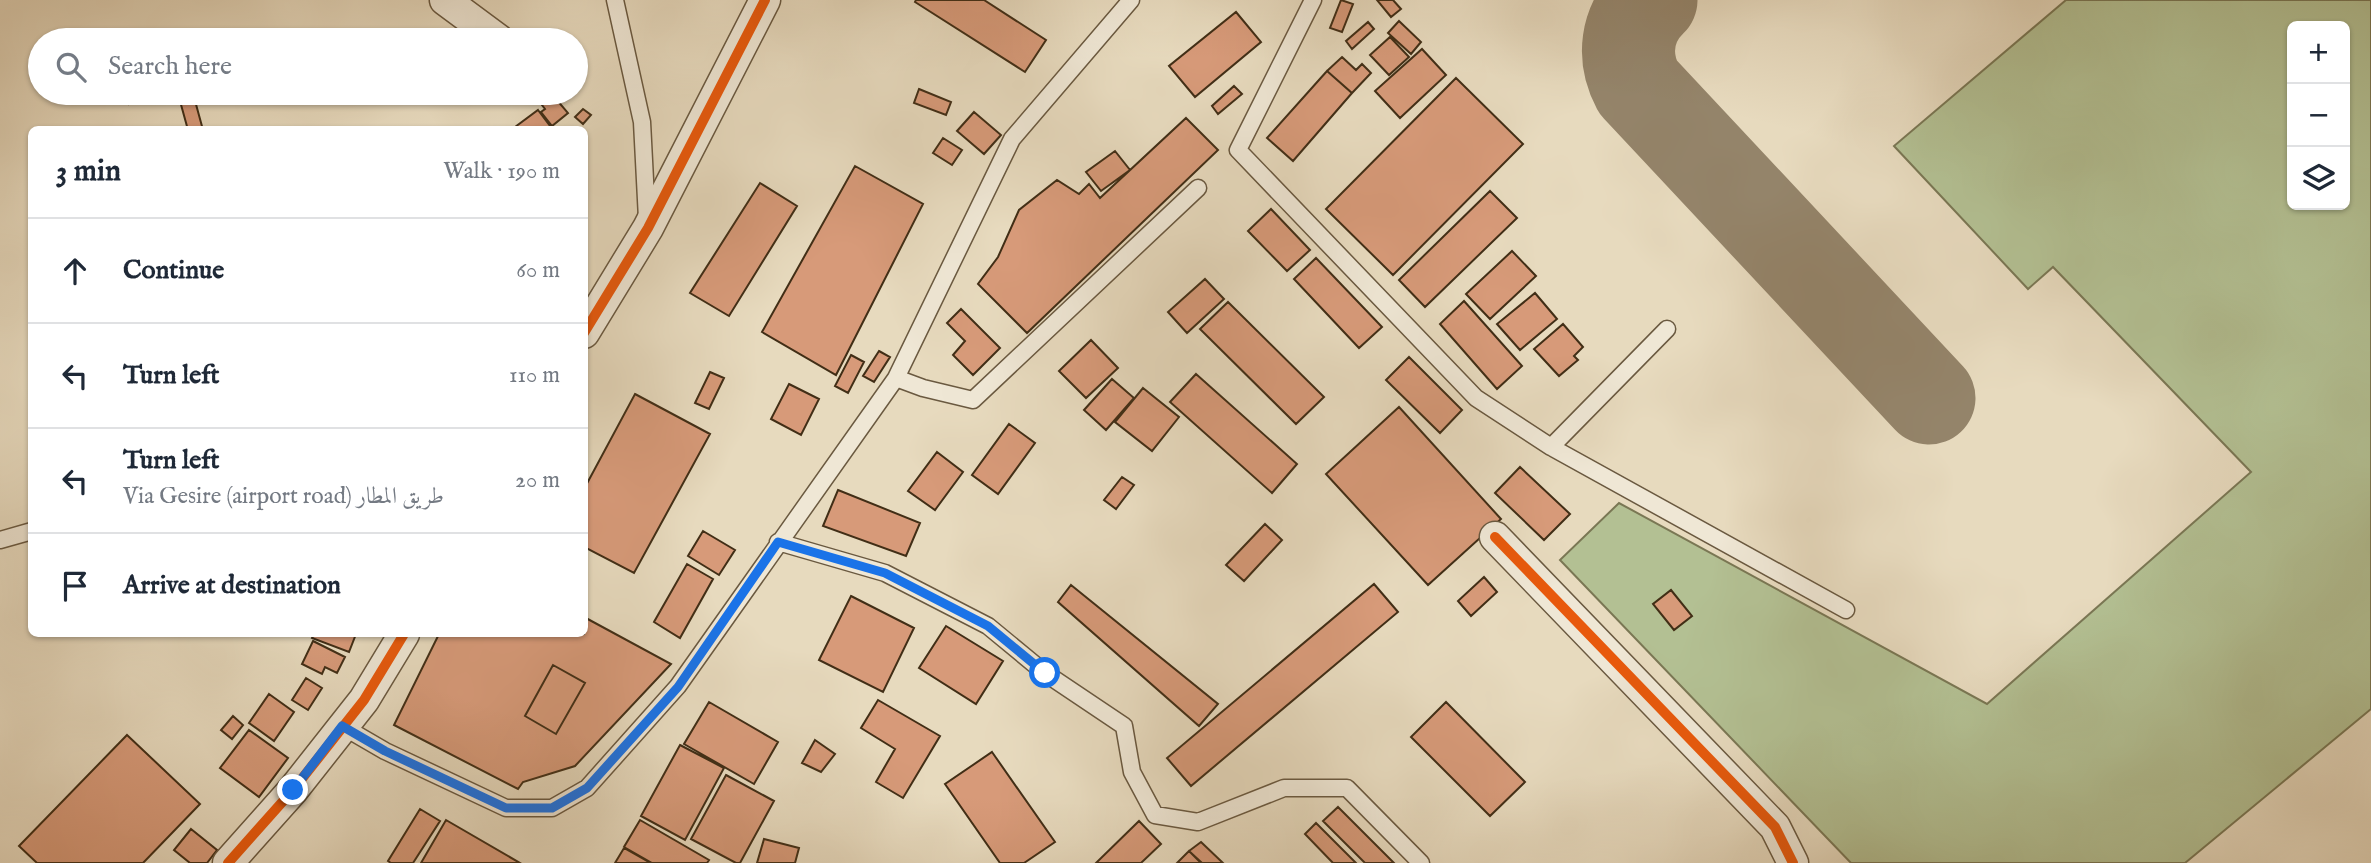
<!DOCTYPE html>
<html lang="en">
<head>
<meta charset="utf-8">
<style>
	body { margin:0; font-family:"IM FELL English",Amiri,serif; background:#f6f6f7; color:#1f2937 }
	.controls { position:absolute; right:21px; top:21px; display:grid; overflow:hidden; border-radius:10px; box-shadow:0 2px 5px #0004 }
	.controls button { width:63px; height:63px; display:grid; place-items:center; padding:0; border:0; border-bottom:2px solid #e0e1e3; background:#fff; color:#1f2937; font:35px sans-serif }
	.stop { position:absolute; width:21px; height:21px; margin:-16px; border:5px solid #1a73e8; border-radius:50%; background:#fff }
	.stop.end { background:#1a73e8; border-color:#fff; box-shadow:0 2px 7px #0008 }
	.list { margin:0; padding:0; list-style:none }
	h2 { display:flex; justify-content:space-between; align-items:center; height:91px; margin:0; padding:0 28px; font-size:30px }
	h2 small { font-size:23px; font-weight:400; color:#747a83 }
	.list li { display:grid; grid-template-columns:46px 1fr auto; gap:21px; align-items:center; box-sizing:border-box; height:105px; padding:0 28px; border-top:2px solid #e0e1e3 }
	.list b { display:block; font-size:26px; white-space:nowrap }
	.list p { margin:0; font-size:23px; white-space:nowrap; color:#747a83 }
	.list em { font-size:23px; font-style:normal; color:#747a83 }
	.icon { flex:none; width:38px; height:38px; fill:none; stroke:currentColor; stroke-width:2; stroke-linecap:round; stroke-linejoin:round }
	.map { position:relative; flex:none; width:2371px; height:863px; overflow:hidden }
	.search { position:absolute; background:#fff; box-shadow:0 2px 5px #0004; left:28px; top:28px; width:560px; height:77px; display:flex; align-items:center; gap:18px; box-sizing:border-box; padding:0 24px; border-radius:38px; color:#747a83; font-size:26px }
	.panel { position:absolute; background:#fff; box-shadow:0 2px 5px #0004; left:28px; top:126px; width:560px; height:511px; border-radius:10px }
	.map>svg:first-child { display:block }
	.green { fill:#b3c093; stroke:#7a7754; stroke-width:2; fill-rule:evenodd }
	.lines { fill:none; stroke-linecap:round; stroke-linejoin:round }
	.taxiway { stroke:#94846a; stroke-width:93 }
	.building { fill:#d79a79; stroke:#412e16; stroke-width:2 }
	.service-casing { stroke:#6a5940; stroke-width:19 }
	.minor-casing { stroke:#6a5940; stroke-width:33 }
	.service { stroke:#efe7d5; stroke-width:16 }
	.minor { stroke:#efe7d5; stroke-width:30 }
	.cycleway-casing { stroke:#efe7d5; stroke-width:15 }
	.cycleway { stroke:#e8590c; stroke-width:10 }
	.route { stroke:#1a73e8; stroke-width:9 }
</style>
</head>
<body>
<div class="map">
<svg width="2371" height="863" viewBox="0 0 2371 863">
	<rect width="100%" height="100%" fill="#e7dabe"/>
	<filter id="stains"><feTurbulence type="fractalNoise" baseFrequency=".00286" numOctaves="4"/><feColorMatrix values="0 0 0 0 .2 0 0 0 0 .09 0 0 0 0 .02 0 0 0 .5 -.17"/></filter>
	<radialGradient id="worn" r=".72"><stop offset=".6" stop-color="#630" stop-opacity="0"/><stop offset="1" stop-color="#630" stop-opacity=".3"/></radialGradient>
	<path class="green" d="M2066 0H2371V709L2185 863H1851L1560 560 1619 503 1987 704 2251 472 2053 267 2028 289 1894 146ZM2292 26H2345V205H2292Z"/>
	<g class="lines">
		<path class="taxiway" d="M1651 0C1626 24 1622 57 1638 87L1929 398"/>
	</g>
	<path class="building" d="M916 0H984L1046 40 1025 72 915 2Z
		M1341 0 1353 4 1342 32 1330 28Z
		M1377 0H1393L1401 9 1391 17Z
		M1236 12 1261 42 1195 97 1169 66Z
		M1399 21 1421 42 1411 54 1388 33Z
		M1368 22 1374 29 1352 49 1346 41Z
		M1390 37 1409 57 1389 75 1370 55Z
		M1422 49 1446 75 1400 118 1375 91Z
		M1342 57 1356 70 1362 64 1371 73 1352 93 1327 71Z
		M1327 71 1352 93 1293 161 1267 138Z
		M1456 78 1523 144 1393 275 1326 209Z
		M1234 86 1242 94 1218 114 1212 106Z
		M919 89 951 102 946 115 914 103Z
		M127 93H175L129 104Z
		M540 93H551L568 113 552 126 541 112 545 109 536 97Z
		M194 97 203 130H188L180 101Z
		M583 109 591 115 583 124 575 117Z
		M538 110 553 130H511Z
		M974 112 1001 135 984 154 957 131Z
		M1186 118 1218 150 1027 333 978 284 998 257 1019 210 1057 180 1079 194 1089 184 1100 198Z
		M943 138 962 150 952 165 933 153Z
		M1115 151 1130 170 1101 191 1086 172Z
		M855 166 923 204 836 375 762 332Z
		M760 183 797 206 729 316 690 293Z
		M1490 191 1517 218 1425 307 1399 280Z
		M1271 209 1310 250 1287 271 1248 231Z
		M1512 251 1536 276 1490 319 1466 294Z
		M1316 258 1382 327 1359 348 1294 279Z
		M1205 279 1224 299 1187 333 1168 312Z
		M1535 293 1557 319 1520 350 1497 324Z
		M1464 301 1522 366 1497 389 1440 324Z
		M1228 302 1324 397 1296 424 1200 329Z
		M961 309 1000 348 973 375 953 355 965 341 947 323Z
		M1563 324 1583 347 1574 356 1578 360 1559 376 1534 349Z
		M1091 340 1118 368 1086 398 1059 371Z
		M879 351 890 357 874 382 863 376Z
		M851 355 864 362 848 393 835 386Z
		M1409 357 1462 410 1440 433 1386 380Z
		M710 372 724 378 709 409 695 403Z
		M1196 374 1297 464 1272 493 1170 402Z
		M1112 379 1134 398 1106 430 1084 410Z
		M789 384 819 399 801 435 771 419Z
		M1143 388 1179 417 1152 451 1115 422Z
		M635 394 710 434 634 573 584 547V489Z
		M1399 407 1501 519 1428 585 1326 474Z
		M1009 424 1035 443 998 494 972 475Z
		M937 452 963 472 935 510 908 491Z
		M1520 467 1570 514 1544 540 1495 493Z
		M1122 477 1134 485 1116 509 1104 500Z
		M838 490 920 523 906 556 823 526Z
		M1265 524 1282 540 1244 581 1226 565Z
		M703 531 735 550 719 575 688 556Z
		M687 564 713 579 680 638 654 622Z
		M1484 577 1497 592 1471 616 1458 601Z
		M1374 584 1398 612 1191 786 1167 758Z
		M1071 585 1218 704 1199 726 1058 602Z
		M1671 590 1692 616 1674 630 1653 604Z
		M851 596 914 628 883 692 819 660Z
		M584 617 671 664 575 766 523 782 518 789 394 725 439 634H584Z
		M946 626 1003 661 976 704 919 668Z
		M314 634H356L349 652 312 638Z
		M313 641 345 657 337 673 325 667 322 674 302 664Z
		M553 665 585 683 556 734 525 716Z
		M306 678 322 688 308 710 292 700Z
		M269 694 294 712 274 741 249 723Z
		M878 700 940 736 903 798 876 782 895 749 861 728Z
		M709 702 778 742 754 784 684 744Z
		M1446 702 1525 782 1490 816 1411 737Z
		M233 716 243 725 232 739 221 730Z
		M249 730 288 758 259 797 220 768Z
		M127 735 200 804 143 863H37L19 846Z
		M815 740 835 754 821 772 802 763Z
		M680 745 724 768 685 840 641 816Z
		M992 752 1055 842 1024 863H1000L945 784Z
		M726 775 774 801 740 863H736L691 839Z
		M1338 807 1394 863H1365L1323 821Z
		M420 809 440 821 413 863H391L388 861Z
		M446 820 520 863H421Z
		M640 820 709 860 707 863H652L624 847Z
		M1139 821 1161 844 1141 863H1096Z
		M1316 823 1356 863H1333L1305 834Z
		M191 829 217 850 207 863H190L174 850Z
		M764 839 799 848 795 863H757Z
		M1201 842 1223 863H1202L1189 851Z
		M624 848 647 861 650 863H615Z
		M1189 851 1201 863H1177Z"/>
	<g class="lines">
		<defs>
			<path id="service" d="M615 0 642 122 647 219
				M1313 0 1238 150 1476 398 1551 447 1846 610
				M896 378 923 388 973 400 1198 188
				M1551 447 1667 329
				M0 540 32 531
				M778 542 885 573 988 626 1045 673 1124 726 1132 772 1155 815 1198 822 1284 788H1347L1421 863
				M342 726 385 751 506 808H552L587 788 678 686 896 378 1012 139 1131 0"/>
			<path id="minor" d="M445 0 499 40
				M584 333 648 228 765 0
				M1495 537 1775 827 1793 863
				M228 863 293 790 364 700 404 634"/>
		</defs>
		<use href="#service" class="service-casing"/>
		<use href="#minor" class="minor-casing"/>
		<use href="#service" class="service"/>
		<use href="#minor" class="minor"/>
		<defs>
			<path id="cycleway" d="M584 333 648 228 765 0
				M1495 537 1775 827 1793 863
				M228 863 293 790 364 700 404 634"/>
		</defs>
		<use href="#cycleway" class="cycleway-casing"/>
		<use href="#cycleway" class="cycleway"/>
	</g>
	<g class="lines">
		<path class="route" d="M293 790 342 726 385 751 506 808H552L587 788 678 687 778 542 885 573 988 626 1045 673"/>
	</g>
	<rect width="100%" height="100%" filter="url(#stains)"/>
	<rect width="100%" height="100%" fill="url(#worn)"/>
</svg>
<div class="controls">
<button>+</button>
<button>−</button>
<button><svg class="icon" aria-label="layers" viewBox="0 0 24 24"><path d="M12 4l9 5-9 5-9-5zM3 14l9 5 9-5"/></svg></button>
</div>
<div class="stop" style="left:1045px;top:673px"></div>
<div class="stop end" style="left:293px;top:790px"></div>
<div class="search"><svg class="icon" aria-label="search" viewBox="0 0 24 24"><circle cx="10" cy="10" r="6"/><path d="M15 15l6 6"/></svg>Search here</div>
<section class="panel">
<h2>3 min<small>Walk · 190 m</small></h2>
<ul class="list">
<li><svg class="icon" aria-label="ahead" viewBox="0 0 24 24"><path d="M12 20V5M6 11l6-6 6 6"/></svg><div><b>Continue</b></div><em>60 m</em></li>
<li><svg class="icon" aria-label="left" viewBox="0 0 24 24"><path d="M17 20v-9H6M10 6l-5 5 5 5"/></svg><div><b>Turn left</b></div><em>110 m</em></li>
<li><svg class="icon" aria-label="left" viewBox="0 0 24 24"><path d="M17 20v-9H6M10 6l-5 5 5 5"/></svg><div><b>Turn left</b><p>Via Gesire (airport road) طريق المطار</p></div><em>20 m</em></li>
<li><svg class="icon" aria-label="arrive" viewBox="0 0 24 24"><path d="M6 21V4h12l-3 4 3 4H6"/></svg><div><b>Arrive at destination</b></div></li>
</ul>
</section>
</div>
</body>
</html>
